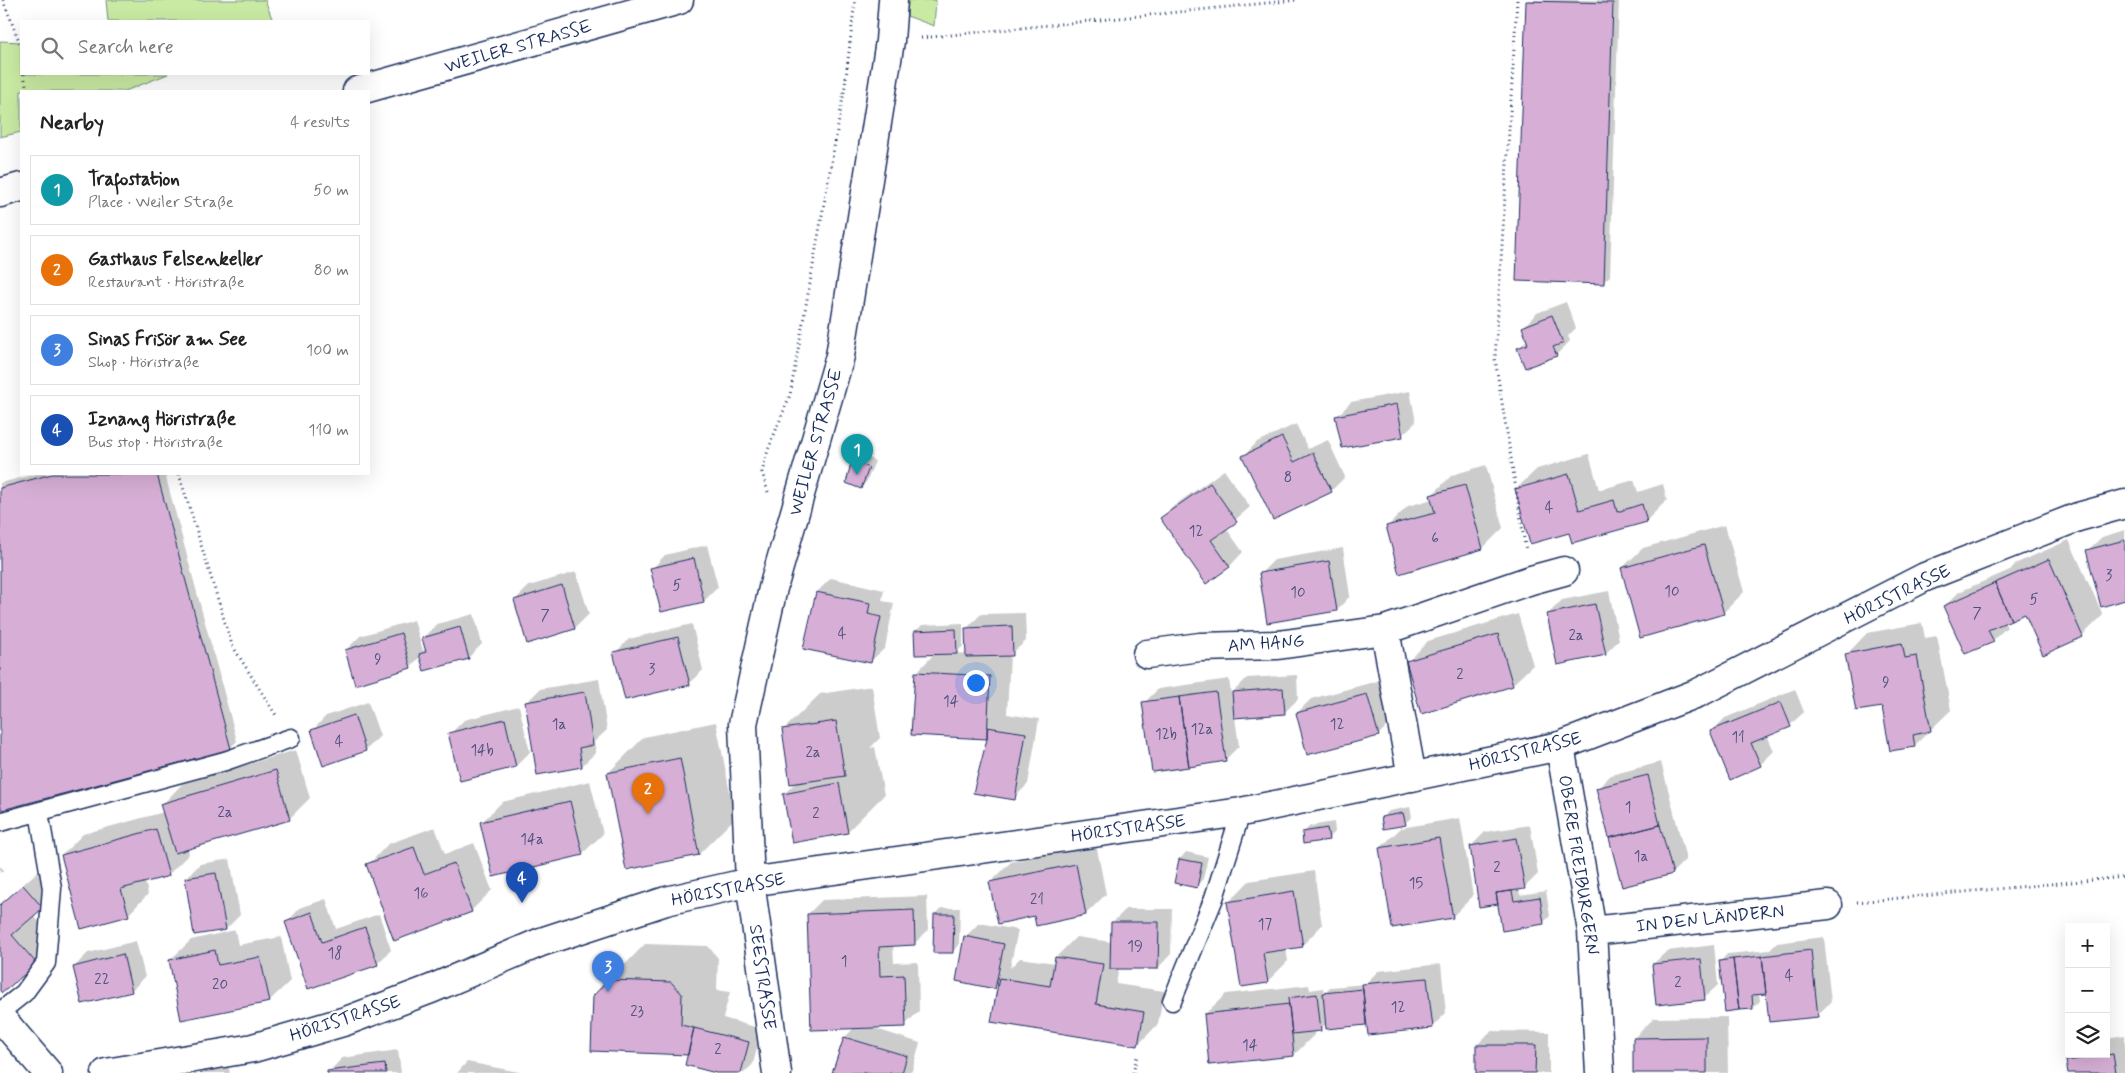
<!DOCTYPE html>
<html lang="en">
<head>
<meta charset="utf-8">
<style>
	body { margin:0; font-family:Mynerve,sans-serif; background:#f6f6f6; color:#222 }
	.controls { position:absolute; right:15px; bottom:15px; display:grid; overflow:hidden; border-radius:0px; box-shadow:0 5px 20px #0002 }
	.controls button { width:45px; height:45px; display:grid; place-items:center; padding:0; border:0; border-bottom:1px solid #e0e0e0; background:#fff; color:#222; font:25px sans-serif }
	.you { position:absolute; left:975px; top:682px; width:18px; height:18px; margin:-12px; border:4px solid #fff; border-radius:50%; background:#1a73e8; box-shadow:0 0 0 8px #1a73e833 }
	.badge { display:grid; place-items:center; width:32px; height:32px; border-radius:50%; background:#c8321e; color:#fff; font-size:16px; font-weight:700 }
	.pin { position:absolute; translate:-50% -41px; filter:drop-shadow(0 1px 2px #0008) }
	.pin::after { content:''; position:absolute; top:26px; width:18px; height:15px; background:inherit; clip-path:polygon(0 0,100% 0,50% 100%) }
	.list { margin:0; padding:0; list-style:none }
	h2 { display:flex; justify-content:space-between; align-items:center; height:65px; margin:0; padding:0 20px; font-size:21px }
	h2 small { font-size:16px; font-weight:400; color:#767676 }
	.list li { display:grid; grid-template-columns:32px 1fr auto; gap:15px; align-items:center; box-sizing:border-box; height:70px; margin:0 10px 10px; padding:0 10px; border:1px solid #e0e0e0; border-radius:0px }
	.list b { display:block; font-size:19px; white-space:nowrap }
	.list p { margin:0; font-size:16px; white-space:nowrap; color:#767676 }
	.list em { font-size:16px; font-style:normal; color:#767676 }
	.icon { flex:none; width:28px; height:28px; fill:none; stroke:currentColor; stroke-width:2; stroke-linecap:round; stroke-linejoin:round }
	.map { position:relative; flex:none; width:2125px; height:1073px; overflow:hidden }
	.search { position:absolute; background:#fff; box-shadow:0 5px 20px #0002; left:20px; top:20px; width:350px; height:55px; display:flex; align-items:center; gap:12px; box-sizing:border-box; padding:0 18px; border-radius:0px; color:#767676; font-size:19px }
	.panel { position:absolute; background:#fff; box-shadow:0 5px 20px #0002; left:20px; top:90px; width:350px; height:385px; border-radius:0px }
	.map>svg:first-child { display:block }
	.green { fill:#c9eaa3; stroke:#728c80 }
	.shadow { fill:#0003 }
	.building { fill:#d7afd6; stroke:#1b2f5e }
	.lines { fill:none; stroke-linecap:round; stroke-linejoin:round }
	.lane-casing { stroke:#1b2f5e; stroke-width:21 }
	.street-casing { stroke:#1b2f5e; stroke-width:31 }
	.secondary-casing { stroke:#1b2f5e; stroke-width:31 }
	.path { stroke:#1b2f5e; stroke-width:3; stroke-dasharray:1 4; stroke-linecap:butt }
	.lane { stroke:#fff; stroke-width:18 }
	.street { stroke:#fff; stroke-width:28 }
	.secondary { stroke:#fff; stroke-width:28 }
	.labels { text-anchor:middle; stroke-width:4.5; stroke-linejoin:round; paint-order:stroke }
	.number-label { font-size:15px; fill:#4a4f7c }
	.street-label { font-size:18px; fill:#1b2f5e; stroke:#fff }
</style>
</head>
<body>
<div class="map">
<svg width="2125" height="1073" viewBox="0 0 2125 1073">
	<rect width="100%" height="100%" fill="#fff"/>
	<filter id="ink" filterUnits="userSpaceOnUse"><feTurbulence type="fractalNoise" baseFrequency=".02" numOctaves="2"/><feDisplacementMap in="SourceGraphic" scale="10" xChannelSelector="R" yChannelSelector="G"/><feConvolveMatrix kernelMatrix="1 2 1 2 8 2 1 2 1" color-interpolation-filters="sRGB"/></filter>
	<g filter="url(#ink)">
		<path class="green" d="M106 0H265L273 21H108Z
			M908 0H936L934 26 907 16Z
			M0 41 21 42V74H168L125 91H21V132L0 137Z"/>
		<path class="shadow" d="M1529 0H1619L1610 276 1603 282 1527 2Z
			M1566 302 1576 328 1568 336 1570 341 1556 355 1519 348 1528 339 1523 327 1537 313Z
			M1410 391 1416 422 1402 435 1337 416 1351 402Z
			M1296 424 1308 449 1328 440 1345 477 1331 491 1244 456 1257 442Z
			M860 453 875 461 867 481 861 487 848 482 853 460Z
			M1589 454 1599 490 1634 480 1638 492 1663 484 1667 500 1646 521 1570 532 1516 489 1537 469Z
			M1486 465 1503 528 1483 548 1400 572 1387 527 1408 506 1433 499 1432 495 1452 475Z
			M1224 470 1250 507 1226 528 1243 552 1230 566 1206 582 1161 518 1175 505Z
			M36 474H165L237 741 230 748 0 799V483Z
			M1725 525 1744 592 1723 613 1622 568 1643 548Z
			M2125 530V599L2088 550 2102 537Z
			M2069 540 2103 615 2082 636 2026 612 2004 621 2007 627 1993 640 1945 606 1959 592 2010 570 2017 563Z
			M707 545 718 587 704 601 662 611 652 569 665 555Z
			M1343 548 1350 596 1337 610 1260 574 1274 560Z
			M576 572 589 614 575 628 528 642 515 600 529 586Z
			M831 578 884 590 882 601 894 603 885 648 871 661 805 648 817 592Z
			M1609 591 1619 640 1605 654 1548 614 1562 600Z
			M1025 613 1026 641 1010 655 1007 714 1039 719 1028 784 1014 798 988 738 916 673 935 653 915 632 922 625 963 623V646L956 653 967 654V628L981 614Z
			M474 614 482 644 468 658 421 656 410 667 346 650 360 636 414 620 423 651 426 648 423 638 437 624Z
			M1518 614 1533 665 1512 685 1408 662 1428 641Z
			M1922 623 1925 638 1937 636 1951 710 1914 746 1847 654 1867 633Z
			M692 624 703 670 689 684 615 653 629 639Z
			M1297 675 1298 699 1284 713 1235 717 1239 746 1225 760 1144 703 1158 689 1229 679 1231 694 1247 678Z
			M599 679 607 730 594 742 596 752 582 766 526 703 540 689Z
			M1381 680 1392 721 1378 735 1297 713 1311 699Z
			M872 686 880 738 870 748 875 747 884 795 848 831 784 794 796 782 783 730 820 694Z
			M1795 689 1804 712 1790 725 1767 735 1774 751 1760 765 1711 732 1725 718Z
			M368 702 380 736 366 750 324 765 313 730 326 716Z
			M519 706 530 752 516 766 450 734 464 720Z
			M716 722 735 818 699 854 627 868 608 773 644 737Z
			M296 750 310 798 290 818 188 848 189 854 168 875 145 881 148 894 128 915 62 855 83 834 164 812 162 805 182 784Z
			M1661 762 1686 859 1672 873 1597 789 1611 775Z
			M590 781 603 834 582 854 482 822 502 802Z
			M1410 807 1412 817 1405 823 1382 817 1389 811Z
			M1460 818 1473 896 1452 917 1380 848 1401 828Z
			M1334 822 1335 832 1328 839 1303 833 1310 826Z
			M1530 825 1538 874 1524 888 1519 889 1520 895 1546 891 1550 916 1543 923 1498 903 1471 846 1485 832Z
			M435 827 445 854 474 843 492 890 471 911 368 865 388 844Z
			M1096 844 1106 894 1086 914 990 883 1011 862Z
			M1186 852 1208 857 1203 879 1196 886 1180 859Z
			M230 859 240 915 226 929 186 878 200 864Z
			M0 866 4 870 0 873Z
			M44 866 62 887 33 915 57 943 36 963 0 989V905Z
			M1314 871 1322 925 1302 946 1286 948 1288 961 1267 982 1229 902 1249 881Z
			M927 896 928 930 914 944 893 945 894 963 918 962 919 1011 905 1025 870 1027 920 1043 912 1070 908 1073H834L845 1037 855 1027 808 914 822 900Z
			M326 899 336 929 379 914 391 950 377 964 309 988 287 922 300 908Z
			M942 908H960L959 945 952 952 935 914Z
			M1126 909H1172L1171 954 1158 968H1119L1116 984 1164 991 1158 1024 1138 1045 999 983 995 987 966 936 979 923 1018 930 1010 968 1020 958 1055 963 1056 957 1076 937 1112 942V923Z
			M235 930 238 945 281 937 290 981 269 1001 170 960 191 940Z
			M1824 937 1831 1002 1817 1015 1767 992 1759 993 1760 1001 1753 1008 1721 961 1727 954 1770 950 1777 943Z
			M136 941 145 977 131 991 74 967 88 953Z
			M645 944 708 946 718 958 717 990 730 992 723 1018 762 1029 753 1064 744 1073H721L609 981Z
			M1714 945 1718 985 1704 998 1653 964 1667 951Z
			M1441 964 1446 1013 1432 1027 1368 1022 1327 1028V1023L1320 1029 1314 1030V1035L1294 1055 1205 1014 1226 994 1309 985 1310 990 1323 988 1324 994 1331 987 1365 984 1378 971Z
			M1727 1017 1728 1073H1634V1038L1654 1018Z
			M1491 1031 1549 1032V1073H1477V1045Z
			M2125 1035V1073H2069L2067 1061 2074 1054H2106V1038Z
			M398 1050 401 1073H328L342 1058Z
			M225 1053 230 1073H153Z
			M467 1062 519 1072V1073H457Z"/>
		<path class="building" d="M1526 1 1613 3 1604 284 1516 281Z
			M1552 315 1563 343 1553 347 1557 356 1525 368 1517 348 1528 344 1522 327Z
			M1397 404 1403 437 1342 448 1335 416Z
			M1282 437 1294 462 1313 453 1332 492 1273 520 1242 456Z
			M852 459 869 468 861 489 846 483Z
			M52 474H157L231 749 2 810 0 804V488Z
			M1569 474 1579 510 1614 500 1617 512 1642 504 1647 522 1572 543 1569 533 1530 544 1515 489Z
			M1210 483 1237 522 1211 540 1230 567 1206 584 1160 518Z
			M1465 485 1483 549 1399 574 1386 526 1435 513 1430 495Z
			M2125 540V600L2101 607 2086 550Z
			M1704 545 1724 614 1640 638 1621 568Z
			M694 558 704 602 661 612 650 568Z
			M2049 559 2083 637 2043 655 2025 614 2011 620 1995 583Z
			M1329 561 1337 611 1267 623 1259 573Z
			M1995 583 2011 620 1988 630 1994 642 1965 654 1943 606Z
			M562 585 575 629 527 644 514 600Z
			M816 592 870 603 868 614 881 617 871 663 803 649Z
			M1595 604 1606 655 1557 665 1547 614Z
			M1012 626 1013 656 966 657 965 628Z
			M460 627 469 659 424 671 419 654 426 652 422 638Z
			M956 629 957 654 915 655 914 631Z
			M401 633 411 668 355 685 345 650Z
			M1498 634 1513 686 1421 714 1406 661Z
			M678 637 690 685 625 700 613 652Z
			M1902 643 1905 658 1917 656 1931 731 1913 735 1915 747 1890 751 1882 707 1856 711 1845 654Z
			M915 672 990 676 987 739 911 735Z
			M1283 688 1285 714 1234 718 1232 692Z
			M585 692 593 745 579 748 582 767 537 775 525 702Z
			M1216 692 1226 761 1189 767 1179 697Z
			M1367 694 1379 736 1307 755 1296 713Z
			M1179 697 1189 767 1152 772 1142 702Z
			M1781 702 1791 727 1751 743 1761 766 1730 780 1710 731Z
			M354 715 366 751 323 766 311 730Z
			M505 719 516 767 460 781 448 733Z
			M836 721 845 776 790 784 782 729Z
			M987 727 1026 733 1015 800 973 793 987 739Z
			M680 758 699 855 626 870 607 773Z
			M276 770 290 820 175 853 160 804Z
			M1648 775 1660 825 1609 838 1596 788Z
			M839 783 848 833 792 843 783 794Z
			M570 801 583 855 493 877 480 822Z
			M1403 813 1406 825 1383 829 1381 817Z
			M1660 825 1673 874 1622 887 1609 838Z
			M1327 828 1329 840 1303 844 1302 832Z
			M156 829 169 876 121 889 129 916 81 929 61 855Z
			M1439 838 1453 918 1392 928 1379 848Z
			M1516 838 1525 889 1496 893 1498 904 1479 907 1470 846Z
			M414 847 424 874 454 863 472 912 394 941 366 864Z
			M1179 859 1202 863 1197 888 1174 883Z
			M1076 864 1086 915 1036 926 1034 916 998 924 989 882Z
			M216 873 226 930 194 935 185 878Z
			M23 885 43 908 12 935 37 964 2 993 0 991V905Z
			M1294 891 1303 947 1263 953 1268 983 1241 987 1227 902Z
			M1512 891 1514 901 1540 897 1544 924 1502 931 1496 893Z
			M914 910 915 945 879 947 880 976 904 975 906 1027 811 1030 807 914Z
			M312 912 322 942 365 927 378 965 308 989 285 922Z
			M934 914H954L953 953H933Z
			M1111 922H1159L1158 969H1110Z
			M964 936 1004 944 995 989 956 981Z
			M215 950 218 965 260 957 270 1002 181 1020 169 960Z
			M1811 950 1818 1017 1769 1022 1762 956Z
			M123 954 132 992 82 1004 73 967Z
			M1762 956 1766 994 1752 995 1753 1009 1739 1010 1733 959Z
			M1055 957 1103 964 1096 1004 1144 1012 1138 1046 991 1022 999 978 1050 986Z
			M1701 959 1705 1000 1656 1005 1652 964Z
			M1733 959 1739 1010 1725 1012 1719 961Z
			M1427 978 1433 1028 1368 1035 1362 984Z
			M608 980 671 982 682 994 681 1025 694 1028 688 1055 591 1051 593 996Z
			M1363 989 1366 1025 1326 1029 1323 993Z
			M1317 994 1321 1031 1292 1034 1288 998Z
			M1289 1004 1294 1056 1209 1065 1204 1014Z
			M694 1028 749 1042 741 1073H716L685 1065Z
			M844 1037 907 1056 902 1073H832Z
			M1707 1037V1073H1633V1038Z
			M1476 1045H1536L1535 1073H1476Z
			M2113 1054 2116 1073H2068L2066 1061Z
			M385 1064 386 1073H327V1071Z"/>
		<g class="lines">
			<defs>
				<path id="lane" d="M0 822 225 761 291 738
					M1172 1001 1214 898 1241 812
					M0 1012 24 993 46 963 52 888 39 812"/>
				<path id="street" d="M357 91 679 0
					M0 193 21 187
					M1385 630 1531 580 1564 571
					M1147 654 1200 647 1278 645 1385 630 1412 777
					M1560 746 1592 931 1600 1073
					M1592 931 1828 905
					M0 1017 48 1073
					M777 1073 750 882 743 724 773 588 840 356 890 41 893 0"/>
				<path id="secondary" d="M106 1073 253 1048 346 1021 431 989 541 942 666 901 750 882 1241 812 1560 746 1698 693 1925 577 2078 517 2125 504"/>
			</defs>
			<use href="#lane" class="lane-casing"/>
			<use href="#street" class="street-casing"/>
			<use href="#secondary" class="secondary-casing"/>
			<path class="path" d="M3 0 21 46
				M1517 0 1495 359 1526 551
				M921 38 1297 0
				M24 74 27 91
				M179 474 232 645 277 717
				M768 492 762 472 768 450 790 395 845 86 855 0
				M1857 902 2125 877
				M1133 1073 1137 1057"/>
			<use href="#lane" class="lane"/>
			<use href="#street" class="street"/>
			<use href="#secondary" class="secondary"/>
		</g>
	</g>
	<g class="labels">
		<g class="number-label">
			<text x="1288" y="482">8</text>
			<text x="1549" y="512">4</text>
			<text x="1196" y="536">12</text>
			<text x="1435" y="543">6</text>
			<text x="2109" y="580">3</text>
			<text x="677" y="590">5</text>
			<text x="1672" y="596">10</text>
			<text x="1298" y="597">10</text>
			<text x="2034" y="604">5</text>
			<text x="1977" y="618">7</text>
			<text x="545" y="620">7</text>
			<text x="842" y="638">4</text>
			<text x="1576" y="640">2a</text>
			<text x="378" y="664">9</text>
			<text x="652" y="674">3</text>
			<text x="1460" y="679">2</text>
			<text x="1886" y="687">9</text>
			<text x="951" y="706">14</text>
			<text x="559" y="729">1a</text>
			<text x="1337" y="729">12</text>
			<text x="1202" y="734">12a</text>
			<text x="1166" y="739">12b</text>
			<text x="1738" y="742">11</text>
			<text x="339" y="746">4</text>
			<text x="482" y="755">14b</text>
			<text x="813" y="757">2a</text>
			<text x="1628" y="812">1</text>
			<text x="225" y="817">2a</text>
			<text x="816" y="818">2</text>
			<text x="532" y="844">14a</text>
			<text x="1641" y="861">1a</text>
			<text x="1497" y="872">2</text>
			<text x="1416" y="888">15</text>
			<text x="421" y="898">16</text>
			<text x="1037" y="904">21</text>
			<text x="1265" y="929">17</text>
			<text x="1135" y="951">19</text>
			<text x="335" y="958">18</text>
			<text x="844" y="966">1</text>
			<text x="1789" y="980">4</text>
			<text x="102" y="984">22</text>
			<text x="1678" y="987">2</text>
			<text x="220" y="989">20</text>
			<text x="1398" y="1012">12</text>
			<text x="637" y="1016">23</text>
			<text x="1250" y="1050">14</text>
			<text x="718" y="1054">2</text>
		</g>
		<g class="street-label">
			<text transform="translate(518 46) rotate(-16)" y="6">WEILER STRASSE</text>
			<text transform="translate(815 442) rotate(-74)" y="6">WEILER STRASSE</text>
			<text transform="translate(1897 594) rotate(-26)" y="6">HÖRISTRASSE</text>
			<text transform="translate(1266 643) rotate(-4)" y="6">AM HANG</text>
			<text transform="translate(1525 751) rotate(-14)" y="6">HÖRISTRASSE</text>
			<text transform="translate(1128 828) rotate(-8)" y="6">HÖRISTRASSE</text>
			<text transform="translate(1579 865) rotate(81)" y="6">OBERE FREIBURGERN</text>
			<text transform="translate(728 889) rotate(-11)" y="6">HÖRISTRASSE</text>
			<text transform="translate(1710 918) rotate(-6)" y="6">IN DEN LÄNDERN</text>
			<text transform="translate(763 977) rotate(82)" y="6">SEESTRASSE</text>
			<text transform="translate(345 1018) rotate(-18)" y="6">HÖRISTRASSE</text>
		</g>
	</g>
</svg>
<div class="controls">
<button>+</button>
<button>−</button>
<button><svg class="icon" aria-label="layers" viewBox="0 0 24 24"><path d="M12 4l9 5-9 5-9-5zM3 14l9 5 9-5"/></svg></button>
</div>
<div class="you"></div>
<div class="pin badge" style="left:857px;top:475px;background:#0f9aa8">1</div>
<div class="pin badge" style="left:648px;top:814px;background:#e8710a">2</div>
<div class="pin badge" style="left:608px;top:992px;background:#3f7fe0">3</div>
<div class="pin badge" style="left:522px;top:903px;background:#1a4fb4">4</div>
<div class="search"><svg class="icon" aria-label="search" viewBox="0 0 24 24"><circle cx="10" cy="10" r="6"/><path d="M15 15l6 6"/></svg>Search here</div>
<section class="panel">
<h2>Nearby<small>4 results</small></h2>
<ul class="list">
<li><span class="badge" style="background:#0f9aa8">1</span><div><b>Trafostation</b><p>Place · Weiler Straße</p></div><em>50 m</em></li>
<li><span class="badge" style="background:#e8710a">2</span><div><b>Gasthaus Felsenkeller</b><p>Restaurant · Höristraße</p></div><em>80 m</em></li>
<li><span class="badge" style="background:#3f7fe0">3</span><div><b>Sinas Frisör am See</b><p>Shop · Höristraße</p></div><em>100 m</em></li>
<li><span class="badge" style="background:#1a4fb4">4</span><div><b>Iznang Höristraße</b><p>Bus stop · Höristraße</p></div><em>110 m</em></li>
</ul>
</section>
</div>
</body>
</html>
